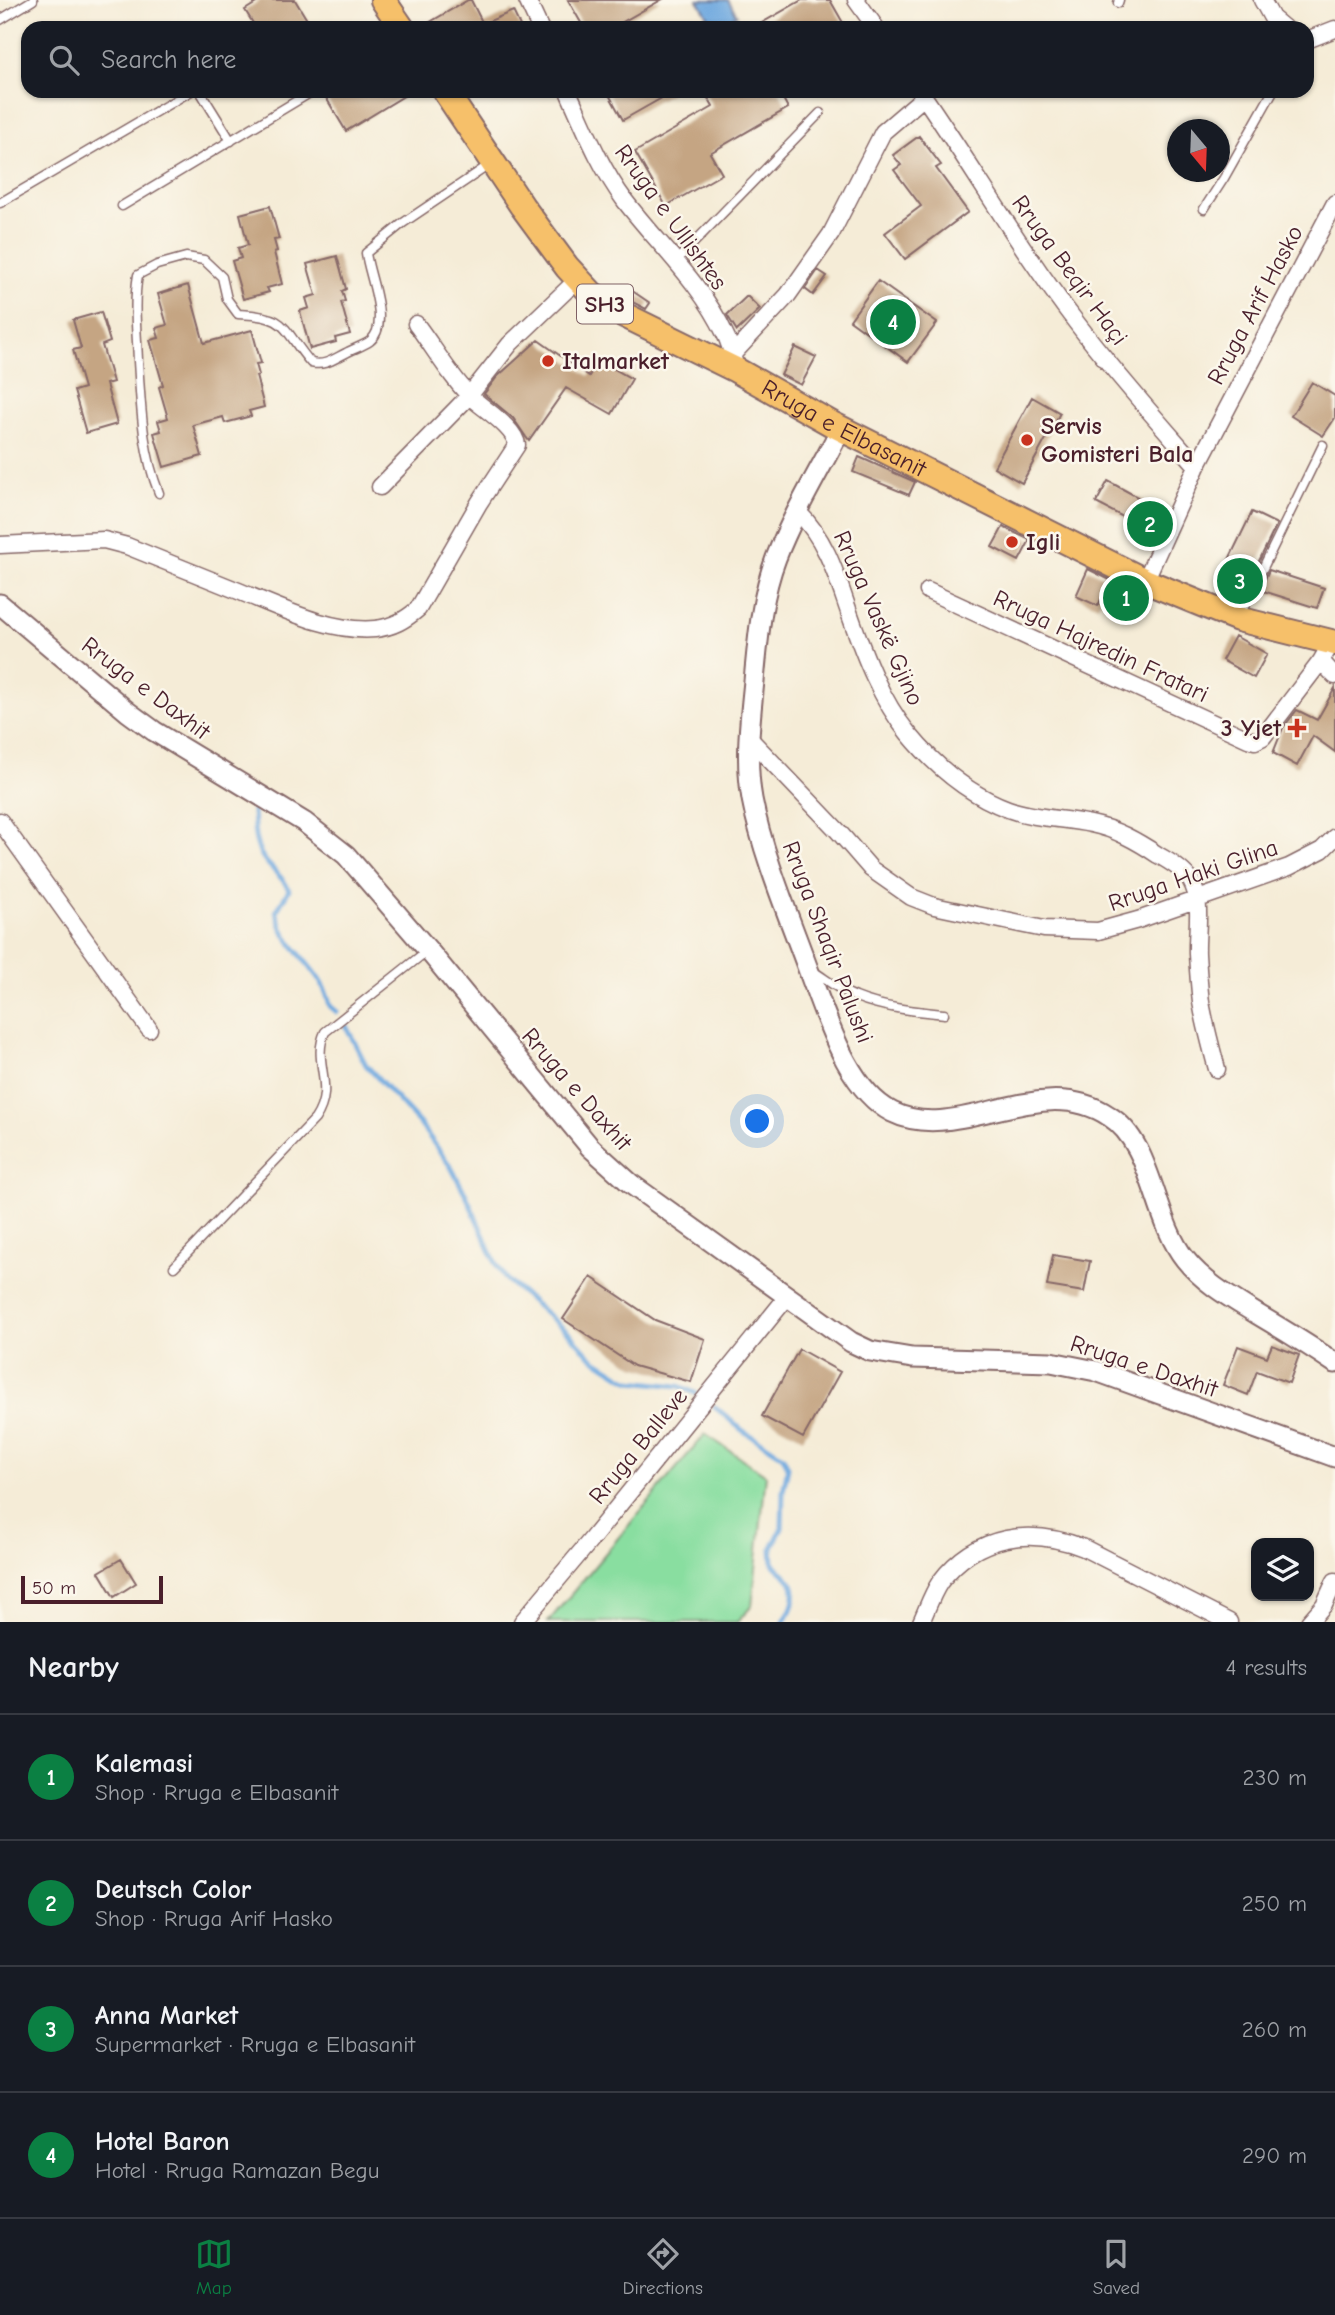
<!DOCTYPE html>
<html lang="en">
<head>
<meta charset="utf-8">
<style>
	body { margin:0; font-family:"Comic Neue",sans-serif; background:#20242c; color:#f1f3f6 }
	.controls { position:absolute; right:21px; bottom:21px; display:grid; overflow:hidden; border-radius:14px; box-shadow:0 2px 5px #0004 }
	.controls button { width:63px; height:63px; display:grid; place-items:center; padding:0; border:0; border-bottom:2px solid #363941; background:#171b24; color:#f1f3f6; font:35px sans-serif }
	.compass { position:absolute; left:1167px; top:119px; width:63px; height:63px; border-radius:50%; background:#171b24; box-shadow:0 2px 5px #0004; rotate:161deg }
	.scale { position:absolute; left:21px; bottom:18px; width:142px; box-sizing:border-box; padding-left:7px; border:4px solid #4a1f2b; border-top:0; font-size:19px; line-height:24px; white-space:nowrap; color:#4a1f2b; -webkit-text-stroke:5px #fbf7ec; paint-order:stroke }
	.you { position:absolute; left:758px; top:1122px; width:24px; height:24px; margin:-18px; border:5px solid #fff; border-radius:50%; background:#1a73e8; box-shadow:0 0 0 10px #1a73e833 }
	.badge { display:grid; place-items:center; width:46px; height:46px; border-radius:50%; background:#0b8043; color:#fff; font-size:23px; font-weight:700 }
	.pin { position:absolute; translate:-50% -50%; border:4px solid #fff; box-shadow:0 2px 7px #0006 }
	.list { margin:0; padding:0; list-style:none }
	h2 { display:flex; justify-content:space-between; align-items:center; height:91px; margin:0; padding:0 28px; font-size:30px }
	h2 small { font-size:23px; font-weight:400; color:#9ea1a6 }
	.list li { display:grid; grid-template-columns:46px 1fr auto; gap:21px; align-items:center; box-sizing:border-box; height:126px; padding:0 28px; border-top:2px solid #363941 }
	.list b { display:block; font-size:26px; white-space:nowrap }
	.list p { margin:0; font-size:23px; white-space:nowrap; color:#9ea1a6 }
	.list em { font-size:23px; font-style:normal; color:#9ea1a6 }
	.icon { flex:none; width:38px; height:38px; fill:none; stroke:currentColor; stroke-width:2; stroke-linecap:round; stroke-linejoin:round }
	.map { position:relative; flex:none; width:1335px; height:1622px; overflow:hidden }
	.search { position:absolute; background:#171b24; box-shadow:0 2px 5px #0004; left:21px; right:21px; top:21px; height:77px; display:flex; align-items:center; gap:18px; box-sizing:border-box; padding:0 24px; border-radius:21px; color:#9ea1a6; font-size:26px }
	.sheet { height:595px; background:#171b24 }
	nav { display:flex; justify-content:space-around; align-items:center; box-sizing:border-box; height:98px; border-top:2px solid #363941; background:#171b24; font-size:19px; color:#9ea1a6 }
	nav a { display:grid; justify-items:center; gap:4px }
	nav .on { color:#0b8043 }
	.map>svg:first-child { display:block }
	.green { fill:#89dea0; stroke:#6a7e66; stroke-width:2 }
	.water { fill:#6fa9df; stroke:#5c6485; stroke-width:2 }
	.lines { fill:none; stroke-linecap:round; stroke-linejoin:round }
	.stream { stroke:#6fa9df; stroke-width:5 }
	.building { fill:#c5a583 }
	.service-casing { stroke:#866767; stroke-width:11 }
	.minor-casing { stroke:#866767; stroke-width:19 }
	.tertiary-casing { stroke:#866767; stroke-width:23 }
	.primary-casing { stroke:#866767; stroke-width:28 }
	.service { stroke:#fff; stroke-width:8 }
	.minor { stroke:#fff; stroke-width:16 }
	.tertiary { stroke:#fff; stroke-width:19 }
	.primary { stroke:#f6c06b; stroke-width:24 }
	.poi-dot { fill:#c8321e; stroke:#fbf7ec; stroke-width:2.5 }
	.labels { text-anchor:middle; stroke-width:5; stroke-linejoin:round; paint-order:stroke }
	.shield { fill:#fbf7ec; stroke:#7f6065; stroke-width:2 }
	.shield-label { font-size:23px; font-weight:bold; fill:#4a1f2b }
	.street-label { font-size:24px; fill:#4a1f2b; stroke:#fbf7ec }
	.poi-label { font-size:24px; font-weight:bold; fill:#4a1f2b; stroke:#fbf7ec; text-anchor:start }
</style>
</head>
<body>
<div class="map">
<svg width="1335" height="1622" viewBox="0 0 1335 1622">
	<rect width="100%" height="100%" fill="#fbf7ec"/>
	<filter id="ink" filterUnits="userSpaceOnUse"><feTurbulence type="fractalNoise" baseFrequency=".0143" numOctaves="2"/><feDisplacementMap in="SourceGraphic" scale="14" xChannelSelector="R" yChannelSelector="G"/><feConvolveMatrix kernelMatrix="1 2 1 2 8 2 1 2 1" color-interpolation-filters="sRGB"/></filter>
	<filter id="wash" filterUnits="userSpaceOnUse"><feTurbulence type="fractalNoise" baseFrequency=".00686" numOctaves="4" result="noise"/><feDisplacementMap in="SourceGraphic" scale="28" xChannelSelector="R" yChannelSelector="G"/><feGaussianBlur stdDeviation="1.57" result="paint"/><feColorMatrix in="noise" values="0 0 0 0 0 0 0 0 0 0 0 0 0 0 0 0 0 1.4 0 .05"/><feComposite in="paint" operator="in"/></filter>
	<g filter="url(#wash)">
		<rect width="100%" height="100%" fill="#f5ecd7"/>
		<path class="green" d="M705 1434 766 1475 752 1606 737 1622H548Z"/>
		<path class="water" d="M698 0H728L737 15 715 28Z"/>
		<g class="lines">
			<path class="stream" d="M253 811C254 831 254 849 268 864 276 873 284 879 289 890L276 912C279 918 280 926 284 932 299 959 324 975 330 1006L337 1012
				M346 1026 366 1065 420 1124 451 1167 466 1195 496 1264 506 1279 572 1336 591 1357 624 1378 631 1381 679 1386 695 1393
				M715 1407 742 1430 783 1456 788 1467 783 1491 782 1528 772 1548 773 1564C777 1569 781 1571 786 1576 800 1589 794 1609 783 1622"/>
		</g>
		<g id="blocks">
			<path class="building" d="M261 0H295L312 28H256L245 10Z
				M468 0H471L483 24 513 11 521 28H420Z
				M568 0H661L612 28H584Z
				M802 0H830L846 28H753Z
				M322 91H412L346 131Z
				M607 91H674L623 120Z
				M704 91H779L788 108 710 153 722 174 666 206 635 152 713 107Z
				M919 136 941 165 936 168 968 212 905 259 885 233 921 206 894 170 901 165 893 155Z
				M270 206 279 239 274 240 277 251 274 252 282 284 267 288 269 292 243 299 232 261 241 258 238 248 248 245 240 214Z
				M337 256 346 289 342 291 345 301 341 302 350 334 335 338 336 342 310 349 300 311 309 308 306 298 316 295 307 264Z
				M818 270 827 276 813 295 805 289Z
				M878 281 937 323 908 362 850 320Z
				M188 285 204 343 252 330 261 363 256 364 259 375 256 376 264 407 249 411 251 416 225 423 223 417 193 425 202 456 164 467 154 433 161 431 158 421 168 418 159 387 163 385 150 340 159 338 156 328 167 325 158 294Z
				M625 286 650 303 646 309 619 295Z
				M747 296 760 309 737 331 727 315Z
				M101 312 110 342 102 345 113 382 106 384 117 424 86 433 74 391 84 388 73 350 81 348 73 320Z
				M538 340 589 376 598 360 632 379 612 414 566 388 529 441 526 437 513 418 484 394 497 377Z
				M795 347 816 357 801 385 781 375Z
				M1312 382 1335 396V418L1323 436 1291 416Z
				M1032 397 1060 413 1022 483 994 467Z
				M859 457 915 482 909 495 853 472Z
				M1108 481 1163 511 1152 532 1096 503Z
				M1252 512 1277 524 1244 592 1219 580Z
				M1003 527 1030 540 1019 561 992 547Z
				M1088 569 1110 580 1098 606 1076 596Z
				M1269 570 1324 588 1317 608 1260 590Z
				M1235 636 1267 654 1254 678 1222 660Z
				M1335 688V752L1313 736 1297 766 1273 753 1283 728 1297 710 1317 720Z
				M1053 1255 1090 1261 1084 1292 1047 1286Z
				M591 1277 655 1320 705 1339 691 1382 634 1366 563 1319Z
				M1272 1345 1299 1355 1289 1383 1257 1371 1248 1395 1223 1385 1238 1346 1267 1357Z
				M799 1349 840 1372 803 1438 762 1416Z
				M121 1559 136 1583 114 1597 99 1572Z"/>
		</g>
	</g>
	<g filter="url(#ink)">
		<use href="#blocks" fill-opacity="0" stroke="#866767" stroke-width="2"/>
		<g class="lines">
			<defs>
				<path id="service" d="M1118 3 1119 0
					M0 20 33 0
					M200 91 231 141
					M0 203 191 91
					M122 206 313 91
					M1204 209 1224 178 1273 91
					M676 261 820 113
					M159 493C142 451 141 406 138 361 137 332 133 304 138 275L157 265 186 257 204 260 222 277 227 299 238 314C290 316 281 328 311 363 325 366 332 360 346 353 353 349 363 346 370 341 391 324 369 277 366 253L403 223 489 165
					M1240 615 1323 445
					M813 971C827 980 840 991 856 997 883 1008 914 1011 944 1014
					M174 1267 315 1119C337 1086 311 1062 325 1032L428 950"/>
				<path id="minor" d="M527 0 540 28
					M856 0 876 28
					M1262 0 1272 18 1284 28
					M1307 40 1335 29
					M568 91C585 129 600 167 625 201 658 244 702 284 725 334 731 345 733 358 736 370
					M920 91C973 167 1019 248 1076 322 1114 372 1156 419 1197 466
					M732 355 788 295 831 234 883 132 924 97
					M380 487 469 396 510 344 577 280
					M798 512C827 540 837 578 850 615 864 655 881 700 908 733 935 766 968 794 1008 809 1035 819 1064 818 1091 824 1116 829 1137 841 1158 855 1169 861 1184 870 1191 881 1203 902 1196 931 1197 954 1198 970 1199 986 1201 1002 1205 1024 1211 1047 1217 1069
					M0 545 104 540 127 546C165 561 203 577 241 592 281 608 331 633 375 629 393 627 405 620 418 609L479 503 517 445C515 428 485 410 472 398 454 382 432 345 416 324
					M1145 581 1197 466 1335 203
					M928 591 1248 739 1255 741 1263 737 1321 661 1332 642
					M1321 661 1335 676
					M749 738 838 831 871 869 911 897 934 906 1044 929 1098 931 1138 920 1289 867 1322 850 1335 837
					M0 821 149 1029
					M522 1622 590 1541 787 1297
					M921 1622C927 1609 932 1594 940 1582 976 1534 1031 1527 1084 1548L1229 1622
					M1309 1622 1324 1605 1335 1581"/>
				<path id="tertiary" d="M841 429C819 471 793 514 776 558 761 597 758 640 754 681 750 721 745 759 752 799 763 857 792 924 812 980 828 1022 849 1090 892 1112 958 1145 1039 1070 1109 1116 1153 1143 1153 1219 1185 1259 1204 1283 1231 1298 1257 1314 1284 1330 1310 1346 1335 1363
					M0 604 128 712 154 731 304 822 346 855 428 950 590 1147 631 1184 851 1342 870 1351 912 1358 1051 1362 1096 1371 1335 1457"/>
				<g id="primary">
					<path d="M383 0 402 28"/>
					<path id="s1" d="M445 91 522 206 567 267 592 294 616 311 736 370 832 424 1145 581 1238 619 1335 643"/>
				</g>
			</defs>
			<use href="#service" class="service-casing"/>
			<use href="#minor" class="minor-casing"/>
			<use href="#tertiary" class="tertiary-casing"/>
			<use href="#primary" class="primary-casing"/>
			<use href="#service" class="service"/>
			<use href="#minor" class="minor"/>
			<use href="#tertiary" class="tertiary"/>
			<use href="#primary" class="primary"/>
		</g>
	</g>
	<g class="poi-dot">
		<circle cx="548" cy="361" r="7"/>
		<circle cx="1027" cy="440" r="7"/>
		<circle cx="1012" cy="542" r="7"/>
		<path d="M1293.5 717.5h7v7h7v7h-7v7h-7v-7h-7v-7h7z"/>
	</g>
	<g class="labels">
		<rect class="shield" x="577" y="284.5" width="56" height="39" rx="5"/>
		<g class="shield-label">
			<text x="605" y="312">SH3</text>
		</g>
		<g class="street-label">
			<text transform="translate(671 217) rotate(54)" y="8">Rruga e Ullishtes</text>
			<text transform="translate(1070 270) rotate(54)" y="8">Rruga Beqir Haçi</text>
			<text transform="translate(1255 305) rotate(-62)" y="8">Rruga Arif Hasko</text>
			<text dy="8" stroke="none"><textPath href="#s1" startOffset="537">Rruga e Elbasanit</textPath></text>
			<text transform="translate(879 618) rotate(66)" y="8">Rruga Vaskë Gjino</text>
			<text transform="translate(1101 646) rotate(25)" y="8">Rruga Hajredin Fratari</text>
			<text transform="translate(146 688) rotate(37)" y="8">Rruga e Daxhit</text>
			<text transform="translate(1193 875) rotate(-19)" y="8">Rruga Haki Glina</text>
			<text transform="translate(828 942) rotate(69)" y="8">Rruga Shaqir Palushi</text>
			<text transform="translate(577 1089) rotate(49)" y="8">Rruga e Daxhit</text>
			<text transform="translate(1144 1366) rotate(18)" y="8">Rruga e Daxhit</text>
			<text transform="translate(638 1446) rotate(-51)" y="8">Rruga Balleve</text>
		</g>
		<g class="poi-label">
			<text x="562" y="369">Italmarket</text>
			<text x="1041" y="434">Servis<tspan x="1041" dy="28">Gomisteri Bala</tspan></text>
			<text x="1026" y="550">Igli</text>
			<text x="1281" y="736" text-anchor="end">3 Yjet</text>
		</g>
	</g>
</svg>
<div class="controls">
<button><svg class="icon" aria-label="layers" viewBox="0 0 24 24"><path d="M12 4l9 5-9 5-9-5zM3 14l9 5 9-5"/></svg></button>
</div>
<svg class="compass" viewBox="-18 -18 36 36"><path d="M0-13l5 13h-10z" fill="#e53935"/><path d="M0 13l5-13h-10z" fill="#9ea1a6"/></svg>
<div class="scale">50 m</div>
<div class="you"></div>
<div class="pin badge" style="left:1126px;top:598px">1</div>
<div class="pin badge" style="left:1150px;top:524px">2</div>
<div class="pin badge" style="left:1240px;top:581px">3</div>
<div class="pin badge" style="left:893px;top:322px">4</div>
<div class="search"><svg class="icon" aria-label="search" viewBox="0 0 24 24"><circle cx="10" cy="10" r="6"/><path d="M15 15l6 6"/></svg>Search here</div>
</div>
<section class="sheet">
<h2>Nearby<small>4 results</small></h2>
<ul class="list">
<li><span class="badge">1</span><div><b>Kalemasi</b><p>Shop · Rruga e Elbasanit</p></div><em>230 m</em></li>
<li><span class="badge">2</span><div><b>Deutsch Color</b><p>Shop · Rruga Arif Hasko</p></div><em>250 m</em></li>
<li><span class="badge">3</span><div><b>Anna Market</b><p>Supermarket · Rruga e Elbasanit</p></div><em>260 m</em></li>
<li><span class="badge">4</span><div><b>Hotel Baron</b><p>Hotel · Rruga Ramazan Begu</p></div><em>290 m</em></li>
</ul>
</section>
<nav>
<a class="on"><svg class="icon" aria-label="map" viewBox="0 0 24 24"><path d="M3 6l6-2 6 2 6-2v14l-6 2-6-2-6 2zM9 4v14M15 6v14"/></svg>Map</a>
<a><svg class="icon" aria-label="directions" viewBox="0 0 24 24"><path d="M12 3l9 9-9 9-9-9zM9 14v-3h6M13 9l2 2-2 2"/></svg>Directions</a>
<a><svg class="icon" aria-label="saved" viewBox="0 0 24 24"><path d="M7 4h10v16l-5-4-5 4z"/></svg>Saved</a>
</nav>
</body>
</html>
